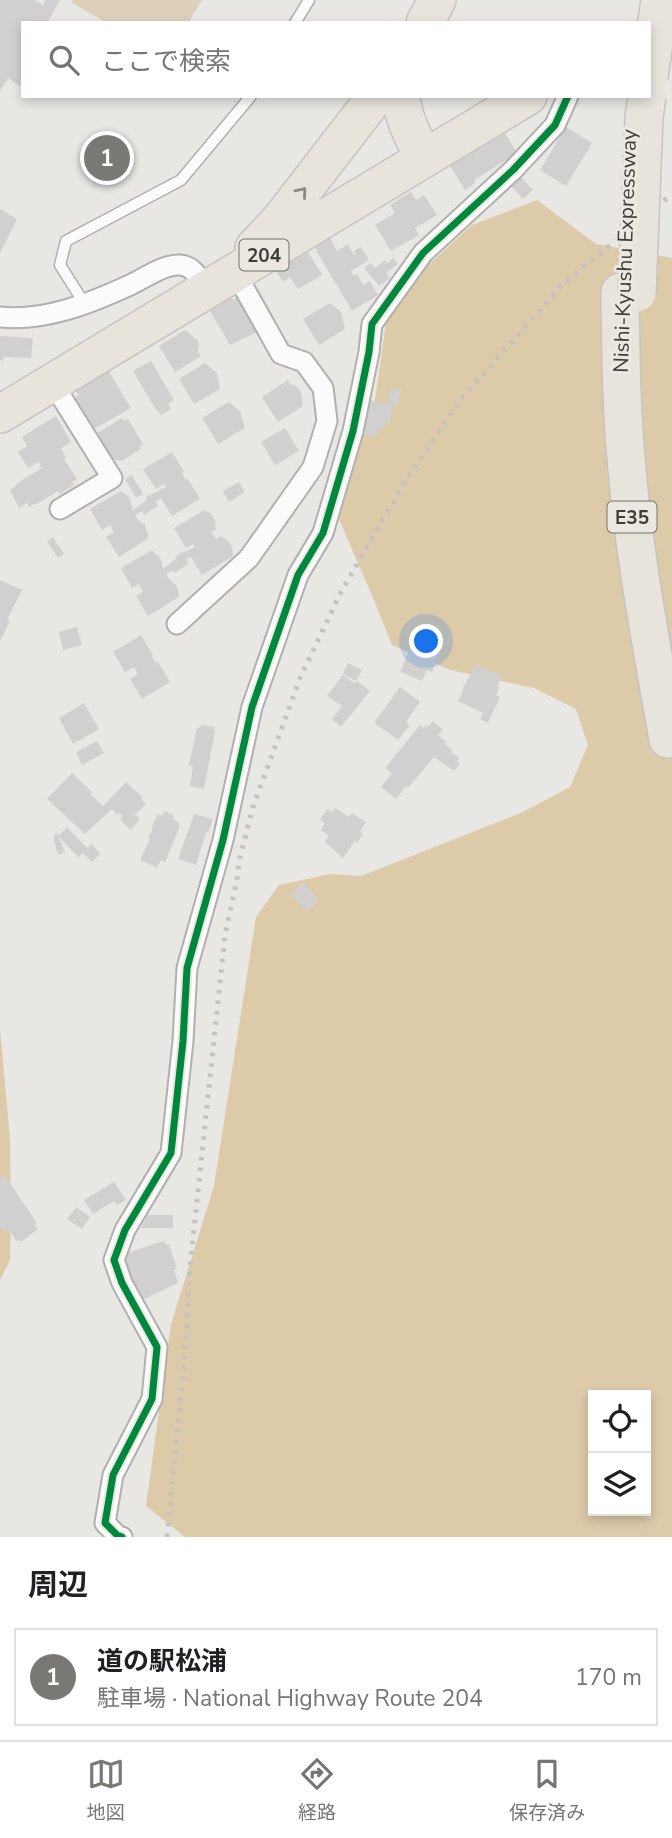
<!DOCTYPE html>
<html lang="ja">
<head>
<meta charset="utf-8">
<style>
	body { margin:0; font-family:"Nunito Sans","Noto Sans JP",sans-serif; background:#f6f6f6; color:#202124 }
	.controls { position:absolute; right:21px; bottom:21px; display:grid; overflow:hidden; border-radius:0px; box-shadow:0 4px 10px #0003 }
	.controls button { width:63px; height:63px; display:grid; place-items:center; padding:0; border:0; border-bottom:2px solid #e0e0e0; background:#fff; color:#202124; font:35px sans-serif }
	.you { position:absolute; left:427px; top:642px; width:24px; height:24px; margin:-18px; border:5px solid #fff; border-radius:50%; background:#1a73e8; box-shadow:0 0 0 10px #1a73e833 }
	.badge { display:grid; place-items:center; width:46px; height:46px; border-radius:50%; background:#797875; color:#fff; font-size:23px; font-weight:700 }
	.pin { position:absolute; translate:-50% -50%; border:4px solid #fff; box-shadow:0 2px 7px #0006 }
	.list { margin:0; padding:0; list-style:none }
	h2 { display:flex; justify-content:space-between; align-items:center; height:91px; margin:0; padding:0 28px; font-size:30px }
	h2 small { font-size:23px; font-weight:400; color:#757577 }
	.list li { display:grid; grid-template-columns:46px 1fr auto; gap:21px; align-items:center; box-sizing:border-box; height:98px; margin:0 14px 14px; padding:0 14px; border:2px solid #e0e0e0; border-radius:0px }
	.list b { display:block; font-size:26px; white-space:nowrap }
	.list p { margin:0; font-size:23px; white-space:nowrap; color:#757577 }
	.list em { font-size:23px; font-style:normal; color:#757577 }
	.icon { flex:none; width:38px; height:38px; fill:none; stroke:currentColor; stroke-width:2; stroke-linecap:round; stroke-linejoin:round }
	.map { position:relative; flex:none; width:672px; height:1537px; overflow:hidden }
	.search { position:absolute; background:#fff; box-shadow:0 4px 10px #0003; left:21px; right:21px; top:21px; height:77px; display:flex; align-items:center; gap:18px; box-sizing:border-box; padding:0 24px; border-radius:0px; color:#757577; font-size:26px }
	.sheet { height:203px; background:#fff }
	nav { display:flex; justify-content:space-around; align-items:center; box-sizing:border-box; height:98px; border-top:2px solid #e0e0e0; background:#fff; font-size:19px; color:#757577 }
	nav a { display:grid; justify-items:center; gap:4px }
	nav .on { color:#797875 }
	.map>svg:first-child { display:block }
	.green { fill:#dcd0bb }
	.forest { fill:#ddcaa9; fill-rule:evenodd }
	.building { fill:#d2d0ce }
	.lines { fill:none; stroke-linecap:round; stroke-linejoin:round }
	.lane-casing { stroke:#b2b0ae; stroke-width:13 }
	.street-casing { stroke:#b2b0ae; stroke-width:23 }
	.highway-casing { stroke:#c5c4c3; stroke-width:40 }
	.lane { stroke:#fcfbfb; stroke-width:10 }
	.street { stroke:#fcfbfb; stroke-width:19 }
	.highway { stroke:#e9e4db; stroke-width:37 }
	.rail { stroke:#c3c2c2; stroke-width:5; stroke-dasharray:3.5 7; stroke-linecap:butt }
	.highway-bridge-casing { stroke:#c5c4c3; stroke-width:40; stroke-linecap:butt }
	.highway-bridge { stroke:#e9e4db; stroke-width:37 }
	.cycleway-casing { stroke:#ece8e1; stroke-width:11 }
	.cycleway { stroke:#00873e; stroke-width:7 }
	.oneway { stroke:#8a8882 }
	.labels { text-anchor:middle; stroke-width:6; stroke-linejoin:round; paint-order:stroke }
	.shield { fill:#ece8e1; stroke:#72706b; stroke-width:2 }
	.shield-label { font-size:19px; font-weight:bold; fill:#3d3c39 }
	.street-label { font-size:21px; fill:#3d3c39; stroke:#ece8e1 }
</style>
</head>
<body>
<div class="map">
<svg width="672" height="1537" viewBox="0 0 672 1537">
	<rect width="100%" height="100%" fill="#e9e7e4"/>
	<path class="green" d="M73 0H202L188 23H108L72 3Z"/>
	<path class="forest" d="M537 200 596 244 672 258V1537H185L146 1506 171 1324 214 1186 256 917 279 885 330 874 361 876 523 812 570 787 588 745 576 709 534 688 450 670 392 645 376 605 335 510 375 400 389 301 472 225ZM593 1395H646V1511H593Z
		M0 1028 10 1139 11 1209 10 1260 0 1280Z"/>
	<path class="building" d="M0 0H34L43 5 45 0H60L47 23H23V82L20 86 8 78 0 91Z
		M566 127 592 143 566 186 540 170Z
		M503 130 517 153 474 180 475 183 465 190 449 164Z
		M518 174 533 190 523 199 508 183Z
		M411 192 416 200 424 195 437 215 415 228 419 235 391 251 375 225 395 213 390 205Z
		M0 209 17 219 0 253Z
		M329 236 337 251 348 244 354 255 356 254 354 251 361 247 369 260 351 271 354 276 357 274 363 285 370 281 378 295 352 311 313 245Z
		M308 252 322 275 298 289 290 277 283 282 276 271Z
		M393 258 398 264 386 273 390 278 379 286 364 268 371 263 375 268 385 260 387 263Z
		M231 297 233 300 237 297 252 325 254 324 259 331 230 345 209 309Z
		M330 303 341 312 345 329 319 345 303 319Z
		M185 330 197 340 199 345 198 352 201 356 175 372 159 346Z
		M0 336 33 338 31 358 4 357 3 361 0 360Z
		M151 361 174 400 168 404 171 409 161 415 157 410H156L133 371Z
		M205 363 217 373 220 389 194 404 179 379Z
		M108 370 131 408 94 429 75 398 79 395 75 390Z
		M288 380 290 384 296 386 301 391 303 406 278 422 262 397Z
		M390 388 401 389 398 406 393 405 389 424 385 423 383 430 379 429 377 437 363 434 370 400 387 404Z
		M229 402 240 411 245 428 218 444 202 418Z
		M56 416 71 442 61 448 66 458 64 459 77 479 72 482 74 485 60 494 58 491 35 505 34 504 29 507 27 503 19 508 10 490 17 485 16 484 42 468 38 462 28 468 18 452 27 446 22 437Z
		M122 418 124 421 128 419 143 444 139 446 141 449 121 461 111 459 96 434Z
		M285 428 299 451 275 465 261 442Z
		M172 452 184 472 182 473 186 480 188 479 200 499 172 516 161 498 156 501 158 506 144 515 142 511 135 515 138 520 145 525 149 538 119 557 106 537 114 532 110 525 102 530 90 509 121 491 129 497 133 510 147 500 146 497 166 487 164 484 156 489 143 469Z
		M132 475 143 494 136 498 125 479Z
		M239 482 245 492 229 502 223 491Z
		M205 510 211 514 215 521 216 529 211 532 216 539 221 536 229 542 232 547 233 556 202 575 191 557 186 559 189 564 174 573 172 570 166 574 169 579 177 586 179 597 148 616 136 596 143 592 139 584 132 588 121 568 152 550 161 559 163 569 177 558 176 556 195 547 193 544 186 548 174 528Z
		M53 537 64 554 58 558 47 541Z
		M0 580 22 590 7 620 10 621 0 641Z
		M77 627 82 645 63 650 59 632Z
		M141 635 153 655 151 656 156 663 158 662 170 682 142 699 130 679 138 674 134 667 125 672 113 652Z
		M413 641 435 650 434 652 439 654 432 672 427 670 422 681 400 672Z
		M348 663 362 670 356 681 343 674Z
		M476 664 502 676 497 686 499 688 496 695 500 697 488 723 480 719 483 713 458 701 463 691 462 690Z
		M343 675 355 683 357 681 370 691 341 727 332 719 342 706 327 696Z
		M400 687 420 702 406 722 410 725 398 740 374 723Z
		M84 703 99 729 73 744 59 718Z
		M433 721 443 730 438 735 446 742 445 744 452 750 451 752 459 758 457 761 460 764 454 771 434 757 408 788 406 786 396 799 381 787 392 774 385 768 420 725 424 728 426 725 428 727Z
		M201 725 215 727 214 730 215 731 204 789 190 786 193 766H189L197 727 200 728Z
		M97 741 104 753 82 765 76 752Z
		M72 773 92 792 90 794 103 806 126 782 143 798 141 799 146 804 136 814 128 808 140 819 131 830 120 819 123 816 119 813 118 815 112 809 85 834 47 799Z
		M335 808 349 817 352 813 366 822 360 832 363 834 357 843 355 841 343 858 325 842 329 836 321 830 325 823 320 820 327 809 332 812Z
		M165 811 175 816 173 819 179 823 178 825 180 826 165 862 161 860 157 868 140 860 150 839 148 838 153 829 151 828 158 814 162 816Z
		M194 814 213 819 208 833 206 832 196 865 178 859Z
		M67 827 87 848 92 844 100 854 92 862 83 853 78 857 58 836Z
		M57 833 65 852 58 855 54 841V835Z
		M303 882 319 900 307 912 290 894Z
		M0 1174 2 1178 5 1176 37 1223 34 1224 38 1229 21 1242 19 1240 17 1242 11 1233 12 1232 10 1229 4 1232 0 1227Z
		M114 1182 126 1200 117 1205 114 1201 93 1214 84 1200Z
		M76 1207 90 1217 82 1229 67 1219Z
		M148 1215H173V1228H141Z
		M164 1241 166 1245 169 1244 177 1269 174 1270 178 1283 142 1300 139 1289 136 1290 134 1284 128 1286 120 1261 125 1259 124 1254Z"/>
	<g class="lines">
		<defs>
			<path id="lane" d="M295 23 309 0
				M84 303 60 265 66 241 181 180 251 96"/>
			<path id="street" d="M0 317C44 322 91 303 130 285 145 278 164 264 180 265 194 266 200 279 206 290
				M52 382 112 478 60 509
				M177 624 249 558 313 467 327 421 323 388 304 362 281 354 235 272
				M122 1537 117 1535 105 1523 113 1475 152 1399 157 1347 122 1283 114 1260 125 1230 171 1153 183 1041 187 968 223 840 252 707 298 575 323 533 353 431 369 352 372 324 423 253 513 170 555 125 568 96"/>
			<path id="highway" d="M425 23 437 0
				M401 96C403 119 414 138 424 159
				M254 248 281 219 376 96
				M620 292C621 351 621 410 627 469 635 560 652 649 668 739
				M0 414 528 96"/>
		</defs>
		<use href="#lane" class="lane-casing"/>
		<use href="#street" class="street-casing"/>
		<use href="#highway" class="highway-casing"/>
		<use href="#lane" class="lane"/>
		<use href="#street" class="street"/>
		<use href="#highway" class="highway"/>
		<path class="rail" d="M167 1537 184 1365 190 1267 225 935 237 880 239 861 253 807 300 678 341 592 404 483 461 399 563 284 672 194"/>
		<defs>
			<path id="highway-bridge" d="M649 77 660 0
				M637 293 644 118 647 96"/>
		</defs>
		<use href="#highway-bridge" class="highway-bridge-casing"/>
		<use href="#highway-bridge" class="highway-bridge"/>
		<defs>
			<path id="cycleway" d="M122 1537 117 1535 105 1523 113 1475 152 1399 157 1347 122 1283 114 1260 125 1230 171 1153 183 1041 187 968 223 840 252 707 298 575 323 533 353 431 369 352 372 324 423 253 513 170 555 125 568 96"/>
		</defs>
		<use href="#cycleway" class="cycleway-casing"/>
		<use href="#cycleway" class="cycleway"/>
	</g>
	<defs><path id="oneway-chevron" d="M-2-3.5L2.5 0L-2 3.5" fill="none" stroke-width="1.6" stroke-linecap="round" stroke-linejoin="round" transform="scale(1.75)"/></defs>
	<use class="oneway" href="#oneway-chevron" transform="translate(302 192) rotate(-51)"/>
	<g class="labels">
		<g class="shield">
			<rect x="239.5" y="239.5" width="49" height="31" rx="5"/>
			<rect x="607.5" y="501.5" width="49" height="31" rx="5"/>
		</g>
		<g class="shield-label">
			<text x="264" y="262">204</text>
			<text x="632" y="524">E35</text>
		</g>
		<g class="street-label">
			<text transform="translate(625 251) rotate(-88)" y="7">Nishi-Kyushu Expressway</text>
		</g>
	</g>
</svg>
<div class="controls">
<button><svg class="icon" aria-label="locate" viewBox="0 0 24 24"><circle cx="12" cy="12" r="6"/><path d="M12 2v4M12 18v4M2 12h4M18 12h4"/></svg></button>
<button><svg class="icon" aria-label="layers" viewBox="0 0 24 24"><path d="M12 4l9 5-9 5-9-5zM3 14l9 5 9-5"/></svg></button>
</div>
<div class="you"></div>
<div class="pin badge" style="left:107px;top:158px">1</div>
<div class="search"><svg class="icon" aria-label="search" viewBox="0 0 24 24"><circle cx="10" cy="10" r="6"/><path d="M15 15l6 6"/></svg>ここで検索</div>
</div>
<section class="sheet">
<h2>周辺<small></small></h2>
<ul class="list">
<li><span class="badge">1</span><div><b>道の駅松浦</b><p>駐車場 · National Highway Route 204</p></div><em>170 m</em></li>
</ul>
</section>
<nav>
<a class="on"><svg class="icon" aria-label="map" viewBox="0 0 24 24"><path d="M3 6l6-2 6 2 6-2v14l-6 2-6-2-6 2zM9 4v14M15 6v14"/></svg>地図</a>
<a><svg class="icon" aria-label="directions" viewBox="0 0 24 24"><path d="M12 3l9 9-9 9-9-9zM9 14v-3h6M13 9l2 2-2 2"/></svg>経路</a>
<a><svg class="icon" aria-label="saved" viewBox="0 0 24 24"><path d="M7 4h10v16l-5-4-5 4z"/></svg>保存済み</a>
</nav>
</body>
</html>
